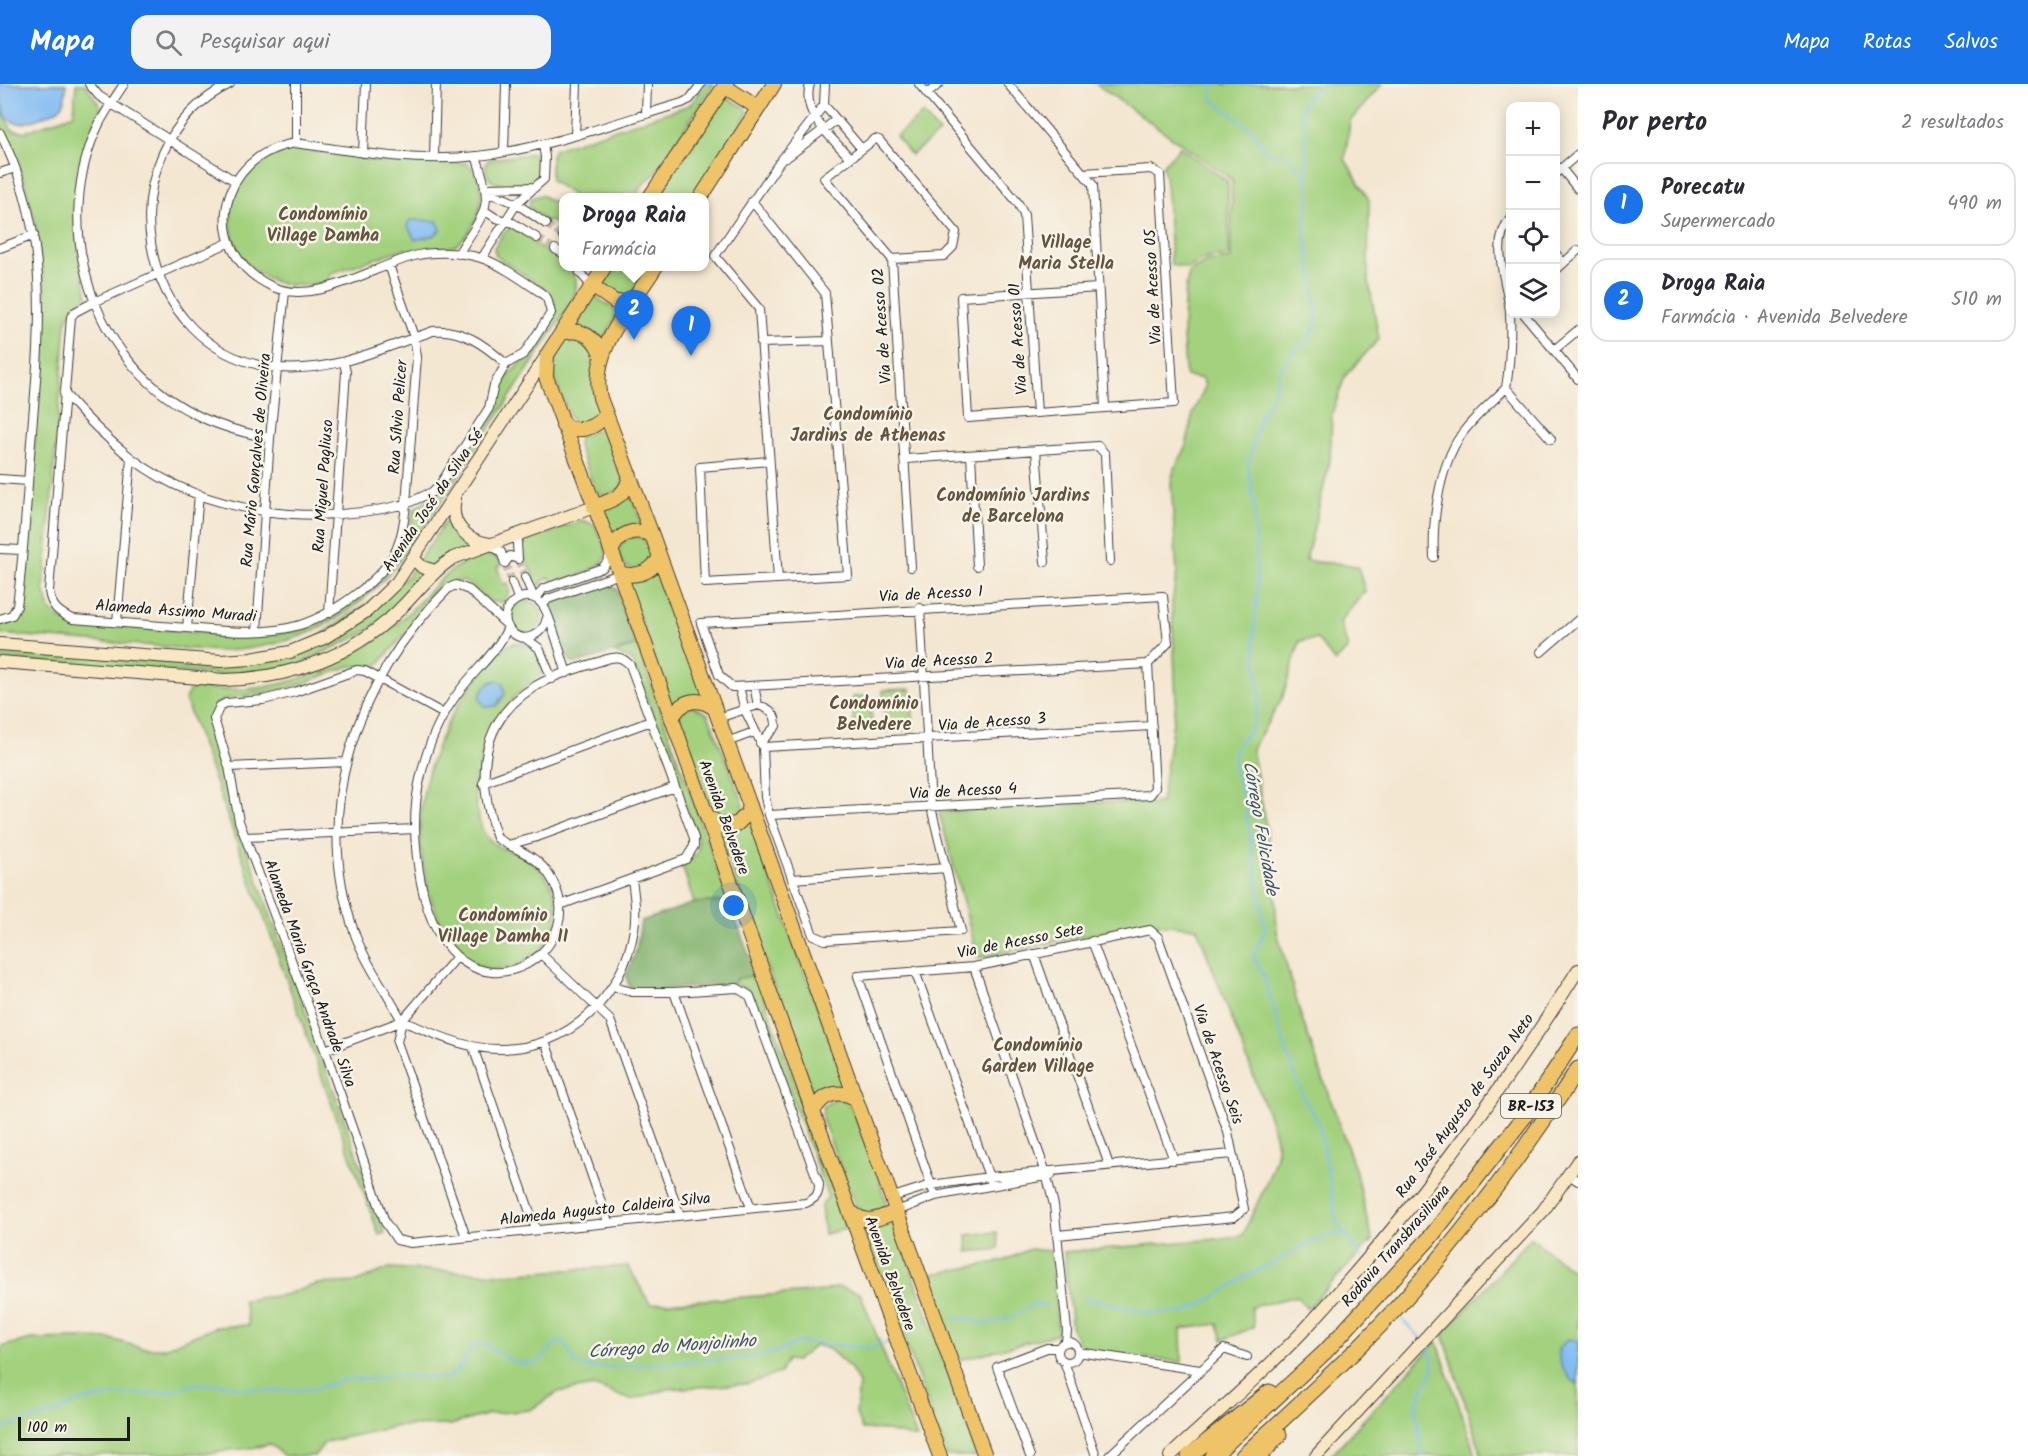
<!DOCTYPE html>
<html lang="pt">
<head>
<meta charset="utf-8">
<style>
	body { margin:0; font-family:Kalam,sans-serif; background:#f2f2f3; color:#2b2b33 }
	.controls { position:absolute; right:18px; top:18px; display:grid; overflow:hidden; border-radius:12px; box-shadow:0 3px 15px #0003 }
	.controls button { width:54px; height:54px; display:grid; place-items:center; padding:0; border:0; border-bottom:2px solid #e1e1e2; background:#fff; color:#2b2b33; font:30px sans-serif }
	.scale { position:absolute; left:18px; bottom:15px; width:112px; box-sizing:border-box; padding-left:6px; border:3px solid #1c1c1c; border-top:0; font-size:16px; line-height:21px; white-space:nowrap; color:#1c1c1c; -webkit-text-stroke:4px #f7f3e8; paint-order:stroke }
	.you { position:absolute; left:734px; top:822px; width:21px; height:21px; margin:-15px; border:4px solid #fff; border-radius:50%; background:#1a73e8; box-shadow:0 0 0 9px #1a73e833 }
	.badge { display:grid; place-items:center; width:39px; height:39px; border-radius:50%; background:#1a73e8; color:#fff; font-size:20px; font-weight:700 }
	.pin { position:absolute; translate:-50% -50px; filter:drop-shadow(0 2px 3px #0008) }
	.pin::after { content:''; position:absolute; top:32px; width:21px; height:18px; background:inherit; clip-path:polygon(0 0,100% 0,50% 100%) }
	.popup { position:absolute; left:559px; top:109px; width:150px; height:78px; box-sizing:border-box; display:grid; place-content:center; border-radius:12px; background:#fff; filter:drop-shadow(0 2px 4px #0005); font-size:20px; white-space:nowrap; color:#7c7c81 }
	.popup b { font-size:22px; color:#2b2b33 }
	.popup::after { content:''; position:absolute; left:50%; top:100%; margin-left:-12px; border:12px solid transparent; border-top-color:#fff }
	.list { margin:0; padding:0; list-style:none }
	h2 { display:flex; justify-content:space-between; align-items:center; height:78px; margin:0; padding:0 24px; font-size:26px }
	h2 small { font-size:20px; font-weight:400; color:#7c7c81 }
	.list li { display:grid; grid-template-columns:39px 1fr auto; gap:18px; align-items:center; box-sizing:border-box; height:84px; margin:0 12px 12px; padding:0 12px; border:2px solid #e1e1e2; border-radius:18px }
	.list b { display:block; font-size:22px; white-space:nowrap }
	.list p { margin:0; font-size:20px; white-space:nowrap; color:#7c7c81 }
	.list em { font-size:20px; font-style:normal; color:#7c7c81 }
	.icon { flex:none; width:33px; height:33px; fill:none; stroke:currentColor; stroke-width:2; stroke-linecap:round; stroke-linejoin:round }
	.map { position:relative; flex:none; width:1578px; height:1372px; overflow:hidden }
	header { display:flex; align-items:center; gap:36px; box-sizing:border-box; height:84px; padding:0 30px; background:#1a73e8; color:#fff }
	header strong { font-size:28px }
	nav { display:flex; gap:33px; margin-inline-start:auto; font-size:21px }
	.search { width:420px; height:54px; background:#f2f2f3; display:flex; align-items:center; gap:15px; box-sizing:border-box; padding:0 21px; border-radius:18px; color:#7c7c81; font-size:22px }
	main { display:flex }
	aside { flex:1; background:#fff }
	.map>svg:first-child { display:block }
	.green { fill:#a3d17e; stroke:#60764d; stroke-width:1.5 }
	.forest { fill:#82b36d; stroke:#4f6844; stroke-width:1.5 }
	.water { fill:#82bcf3; stroke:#4f6c88; stroke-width:1.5 }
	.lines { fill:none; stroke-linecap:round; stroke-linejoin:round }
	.stream { stroke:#82bcf3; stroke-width:2 }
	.minor-tunnel { stroke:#c9bead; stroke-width:8; stroke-dasharray:8 4; stroke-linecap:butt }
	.minor-casing { stroke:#3c3a37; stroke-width:10 }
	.secondary-casing { stroke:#3c3a37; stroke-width:14 }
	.primary-casing { stroke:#3c3a37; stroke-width:16 }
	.motorway-casing { stroke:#3c3a37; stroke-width:17 }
	.minor { stroke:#fff; stroke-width:8 }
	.secondary { stroke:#f9e7c3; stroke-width:12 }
	.primary { stroke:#efc469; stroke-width:14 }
	.motorway { stroke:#efc469; stroke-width:15 }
	.labels { text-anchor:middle; stroke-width:5; stroke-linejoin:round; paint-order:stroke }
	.shield { fill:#f7f3e8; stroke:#5e5c59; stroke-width:1.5 }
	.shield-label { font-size:15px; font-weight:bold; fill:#1c1c1c }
	.street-label { font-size:16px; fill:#1c1c1c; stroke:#f7f3e8 }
	.neighbourhood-label { font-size:18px; font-weight:bold; fill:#63543f; stroke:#f7f3e8 }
	.water-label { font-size:18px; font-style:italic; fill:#405467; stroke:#f7f3e8 }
</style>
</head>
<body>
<header>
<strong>Mapa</strong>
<div class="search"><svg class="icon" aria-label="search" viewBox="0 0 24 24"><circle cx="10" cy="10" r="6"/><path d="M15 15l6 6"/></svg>Pesquisar aqui</div>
<nav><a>Mapa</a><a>Rotas</a><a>Salvos</a></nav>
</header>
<main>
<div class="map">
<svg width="1578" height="1372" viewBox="0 0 1578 1372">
	<rect width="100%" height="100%" fill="#f7f3e8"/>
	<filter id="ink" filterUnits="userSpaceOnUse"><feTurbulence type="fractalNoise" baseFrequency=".0167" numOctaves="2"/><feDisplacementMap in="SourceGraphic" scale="12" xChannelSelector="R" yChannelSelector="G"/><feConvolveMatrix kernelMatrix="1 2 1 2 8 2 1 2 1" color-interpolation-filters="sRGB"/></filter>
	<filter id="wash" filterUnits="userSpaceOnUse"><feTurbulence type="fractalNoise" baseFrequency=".008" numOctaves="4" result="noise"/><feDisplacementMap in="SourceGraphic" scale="24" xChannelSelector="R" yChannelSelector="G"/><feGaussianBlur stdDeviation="1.35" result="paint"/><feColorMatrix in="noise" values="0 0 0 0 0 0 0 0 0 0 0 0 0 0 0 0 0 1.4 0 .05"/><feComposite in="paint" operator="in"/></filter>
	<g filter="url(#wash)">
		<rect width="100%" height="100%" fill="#f4e7d1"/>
		<path class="green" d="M76 0H85L101 23 82 78 76 107V149L87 212 69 231 66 239 44 505 50 526 64 537 242 552H268L298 546 333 531 370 504 405 463 414 426 443 403 493 328 502 297 532 269 555 230 554 216 548 207 496 172 494 164 502 150 512 143 535 157 534 160 552 171 554 169 563 176 564 182 570 183C579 197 578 206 570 221 535 275 500 328 465 382 398 484 356 561 220 567L0 550V538L16 534 22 522 46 215 35 137 23 94 0 39V25L12 46 25 48 74 30Z
			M706 0H714L654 91 645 98 635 113H576L551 96V72L555 65 690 21Z
			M1096 0H1382L1350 37 1345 75 1369 116 1368 193 1379 255 1345 292 1332 330 1330 377 1306 476C1324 481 1341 477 1358 483L1365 507 1340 538 1348 564 1335 578 1317 555 1300 557 1282 615 1252 665 1274 787 1277 848 1301 932 1355 1085 1372 1156 1307 1225 1297 1212 1251 1223 1254 1243 1223 1256 1218 1240 1181 1245 1182 1278 1084 1267 1072 1246 1064 1168 1228 1154 1243 1151C1251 1130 1277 1083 1277 1063 1277 1054 1272 1043 1270 1035L1197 844 1147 839 978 874 939 728 1102 718 1161 719 1176 618 1172 519 1177 488 1171 398 1174 385 1186 364 1193 329 1205 303 1203 295 1186 292C1182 257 1181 223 1189 188L1207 178 1231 175 1232 96Z
			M725 13 745 23 748 28 697 113H655Z
			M923 30 939 49 911 71 896 52Z
			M1180 63 1228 98 1229 172 1207 174 1188 184 1171 181C1170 164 1168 89 1162 82Z
			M299 65 384 78 466 79C493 97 480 144 457 160 452 164 416 169 411 167 408 166 406 165 403 165L332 189 327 198C211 226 197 72 299 65Z
			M537 69 543 74 542 90 534 98C517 101 482 108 486 79L490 75Z
			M541 111 563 124V144L549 136 547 138 529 123 531 114Z
			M615 183H649L626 217 606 207 605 198Z
			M595 212 618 228 604 255 576 240 591 214Z
			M577 251 595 265 598 333 588 338 575 340C568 334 568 326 564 318 553 293 547 285 561 258Z
			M601 344 606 346 624 389 621 405 605 412 596 407 578 362 579 353Z
			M630 407 643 444 612 456 600 425Z
			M450 431 474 461 364 549 297 581 236 592 0 575V563L221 581 291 571 408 492Z
			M582 436 595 441C598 449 605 459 606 467 608 487 568 493 553 499L550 493 542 497 543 501 532 500 528 492 533 490 521 466 524 458Z
			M619 469a16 16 0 1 1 32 0a16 16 0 1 1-32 0Z
			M485 471 495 472 501 481 497 483 503 500 508 499 510 506 504 518H492L464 497 450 499 376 583 350 582 287 605 225 615 216 621 211 633 227 684 241 749 385 1149 379 1151 185 615 189 607 196 604C213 604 230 606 247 605 303 601 362 572 403 534 429 511 448 478 485 471Z
			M658 482 706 615 672 625 625 493Z
			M510 533a16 16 0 1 1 32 0a16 16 0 1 1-32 0Z
			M513 559C531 556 542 572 544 588L514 613 483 668 479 698 474 701C475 716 477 741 487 753 496 765 510 766 522 772 541 781 555 801 557 822 558 840 549 859 535 870 452 932 416 793 420 735 424 684 445 633 478 594 488 582 498 565 513 559Z
			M637 561 729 817 694 819 682 781C694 776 701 767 697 753L635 582 630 575 615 569Z
			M911 605 914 645 885 647 883 606Z
			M870 612 872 641 854 642 852 613Z
			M691 621 708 630 744 721 740 733 724 736 713 727 678 640 680 628Z
			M749 736 848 1008 815 1017 716 742Z
			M756 891 847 1145 824 1150 821 1122 828 1113 759 924 747 904 733 900 736 895Z
			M838 1014 851 1022 873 1075 886 1118 880 1128 870 1131 861 1127 855 1121 822 1035 823 1022Z
			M894 1137 978 1372H947L863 1142Z
			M997 1148 999 1165 968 1168 967 1151Z
			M1531 1154 1578 1191V1372H1482L1443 1250Z
			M1030 1165 1051 1167 1058 1250 956 1277 927 1191 1003 1177Z
			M628 1182 650 1220 824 1207 838 1203 860 1209 917 1354 883 1346 862 1345 856 1330 859 1299 850 1284 829 1265 816 1261 796 1277 787 1276 780 1289 747 1300 667 1305 631 1316 594 1302 558 1308 530 1326 489 1330 450 1341 398 1342 325 1358 314 1372H284L270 1360C253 1366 234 1364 215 1369L0 1372V1263L31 1255 86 1254 111 1255 142 1264H164L216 1243 249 1241 243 1216 284 1211 317 1200 357 1198 389 1184 504 1190Z
			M1437 1257 1476 1372H1330L1331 1371Z"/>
		<path class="forest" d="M606 497 617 505 637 561 574 580 566 572 550 527 552 517Z
			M729 817 756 891 736 895 733 900 638 907 629 902 626 892 636 867 641 837 694 819Z"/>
		<path class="water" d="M0 0H66C66 6 66 13 63 19 60 26 52 29 44 32 10 48 0 37 0 0Z
			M410 136 437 137 441 145 435 151 415 156 407 141Z
			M497 596 503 600 505 610 496 622 486 623 480 617C479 608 488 598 497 596Z
			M1568 1255 1578 1257V1300C1565 1293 1559 1279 1558 1265Z"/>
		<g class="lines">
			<path class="stream" d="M1213 0 1211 15 1253 47 1265 68 1289 72 1308 96 1309 118 1304 141 1317 225 1316 241 1307 258 1294 267 1280 286 1273 311 1259 335 1248 381 1254 420 1257 506 1254 553 1260 616 1250 647 1235 663 1233 683 1245 720 1265 846 1253 873 1263 889 1287 969 1304 1014 1319 1040 1337 1138 1362 1174
				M1308 96 1302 21 1319 0
				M1367 1184 1376 1203
				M1085 1214 1151 1229 1185 1228 1215 1213 1243 1194 1310 1159 1331 1150 1345 1151
				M1397 1231 1421 1254
				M955 1235 966 1234 985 1240 1013 1233 1032 1221H1048
				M0 1345 54 1329 78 1318 116 1311 171 1308 192 1300H219L267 1307 313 1305 348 1295H375L396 1291 449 1294 460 1283 475 1260 487 1261C498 1271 523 1286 539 1277 546 1272 551 1262 559 1257L565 1260 576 1280 591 1284 742 1274 777 1268 798 1258 869 1264 889 1258
				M1423 1372 1415 1323 1434 1284 1428 1260"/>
		</g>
	</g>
	<g filter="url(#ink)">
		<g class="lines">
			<path class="minor-tunnel" d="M546 140 563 152
				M537 154 555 165
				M518 475 525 493
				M505 479 512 498"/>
			<defs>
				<path id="minor" d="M89 0 99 12 235 97
					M124 0C116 12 107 25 100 38 49 140 91 277 193 329 217 342 243 349 270 354
					M230 0C101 64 133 271 279 284 334 288 383 264 433 247 462 244 485 261 506 280
					M810 0C801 31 831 52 849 73
					M825 0 824 21 861 64
					M919 0 1018 119 1024 131 1037 329
					M1008 0 1093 101 1105 323
					M927 10 939 0
					M646 30 647 0
					M0 49C52 151 40 249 31 358 27 412 24 467 17 522L12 531 0 535
					M575 51 577 0
					M296 59V0
					M504 68 506 0
					M363 69 366 0
					M434 73 436 0
					M786 74 836 36
					M1561 84 1578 105
					M0 89 15 84
					M1083 89 1151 85 1160 90 1174 319 968 334 961 213 1098 204
					M1556 89 1578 70
					M487 104 534 103
					M487 110C511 113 527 127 546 140
					M752 117 825 209 848 491 705 499 700 383 769 377
					M485 127 496 134 513 139 537 154
					M563 152H564
					M228 159 94 218 75 228 71 233 49 507C51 522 58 529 73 535 111 538 149 541 187 544 224 547 263 552 300 541 322 534 341 522 359 508 394 480 402 464 406 420L432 408 441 399 489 324 494 301 506 280 524 270 551 229 547 214 540 208C522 196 502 181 481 174 461 168 434 167 414 172 372 183 313 223 271 202 198 167 218 70 296 59 355 68 417 79 478 72 548 64 614 39 682 19L690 15 701 0
					M0 164 34 151
					M555 165 564 170
					M458 170C487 124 494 125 476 72
					M1556 170 1563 179
					M482 174 517 119 544 95 545 73 543 61
					M892 175 944 172 953 163 956 148 879 56 875 55 824 94 892 175 911 483
					M580 182V189L592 202
					M1556 186 1578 166
					M1524 230 1578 295
					M761 259 829 257
					M1554 266 1578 246
					M1506 304 1551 355
					M64 309C84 332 106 354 130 373 206 432 315 442 406 420L417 273 414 253 389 181
					M1036 366 1045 478
					M971 371 977 482
					M906 375 1098 362 1105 370 1110 477
					M0 395 28 397
					M489 460 501 468 505 479
					M0 465 22 466
					M1434 473C1432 437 1439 383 1461 351 1473 334 1491 319 1506 304 1510 279 1511 254 1510 229 1508 199 1489 160 1510 135
					M505 479 510 472 518 475 517 459 520 449
					M525 493 534 514
					M778 495 759 225 715 172 779 79 824 21
					M512 498 518 514
					M536 515 543 505 602 484 608 477 611 467
					M543 521 548 515 620 490
					M329 529 346 288 344 279
					M547 534C543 552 521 562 509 545 494 522 530 499 544 523 552 536 561 573 567 589
					M117 538 131 374
					M508 543C498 567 477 584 461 605 441 630 428 660 421 691 412 726 414 763 421 799 454 965 612 863 543 783 531 769 511 764 497 754 477 697 476 639 534 603 555 590 583 583 607 575 618 572 622 573 630 581L694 754V762L686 775 560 821
					M187 544 199 410
					M257 547 270 354 285 207
					M525 554 539 564 552 595
					M1541 568 1578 536
					M754 602 758 621
					M739 603 745 626 763 663 765 713 769 731 813 851 825 856 961 847 931 723 920 524
					M444 630 365 587 357 586 295 608 263 616 226 619 220 622 214 635 229 683 239 737 325 966 385 1138 397 1156 411 1159 806 1119C816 1114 819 1111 819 1100L754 923 750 912 737 904 674 908H632L614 903
					M718 634 758 621C770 625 776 628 776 642L760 659
					M727 658 754 648
					M763 663 1152 642
					M229 683 346 678
					M483 699 651 637
					M769 731 1150 711 1155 704 1148 580 1168 559 1163 512 701 539 719 591 732 603 1148 580
					M245 753 415 745
					M508 761 537 753 675 703
					M792 795 946 784
					M1092 857 1174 1076
					M541 870 610 936 680 1131
					M1034 870 1109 1081
					M456 874 402 937 397 958 466 1153
					M974 883 1045 1086 1054 1121 1067 1246 1066 1258
					M915 887 992 1101
					M674 908 751 1124
					M402 937C387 908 368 884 356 853 309 726 356 596 449 504L456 501 469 506 507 541
					M402 937C433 949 464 965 498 965 569 966 624 912 634 845 637 828 634 811 632 795
					M545 957 608 1138
					M473 963 536 1146
					M325 966 402 937
					M1569 1091 1578 1097
					M935 1112 858 892 974 883 1150 846 1158 853 1228 1048 1244 1125 1234 1133 1058 1151
					M893 1113 931 1101 989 1093 1232 1070
					M897 1127 935 1112 1051 1091
					M1058 1268a10 10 0 1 1 20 0a10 10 0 1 1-20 0Z
					M1078 1268 1200 1286
					M1064 1277 1096 1372
					M1030 1372 997 1283 1047 1264H1058
					M1109 1372 1224 1265 1247 1273"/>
				<path id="secondary" d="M455 415C449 440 466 456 489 460
					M414 475 422 483 435 487
					M0 560 221 577 251 575 290 568 324 554 367 527 397 498 547 271
					M0 578 224 596C287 595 350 573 396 529 415 511 431 488 453 474L594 423
					M1170 1372C1215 1330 1264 1289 1306 1244 1408 1134 1498 1013 1578 886
					M1316 1372 1543 1127 1578 1077"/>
				<path id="primary" d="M724 2 758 24
					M650 113 726 0
					M701 113 774 0
					M605 182 547 271 546 293 620 490 813 1028 940 1372
					M656 182C632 221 589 266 600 314L652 451 985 1372
					M592 202 615 218H632
					M562 249C581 244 595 252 601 271
					M563 342C580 349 595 345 606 330
					M594 423C613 416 627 412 630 391
					M611 467C619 449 634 443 652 451
					M620 490C638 493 651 489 660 473
					M672 635C680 616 698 612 714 624
					M707 732 721 741 737 740 748 729 750 721
					M813 1028C822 1010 839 1004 856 1015
					M851 1128C867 1142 880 1134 897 1127"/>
				<path id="motorway" d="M1189 1372 1269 1308
					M1213 1372 1325 1268 1429 1155 1524 1033 1578 951
					M1243 1372C1282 1336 1321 1300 1359 1263 1441 1181 1515 1082 1578 985
					M1260 1372 1279 1351"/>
			</defs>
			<use href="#minor" class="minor-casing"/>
			<use href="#secondary" class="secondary-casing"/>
			<use href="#primary" class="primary-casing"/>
			<use href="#motorway" class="motorway-casing"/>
			<use href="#minor" class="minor"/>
			<use href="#secondary" class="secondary"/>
			<use href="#primary" class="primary"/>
			<use href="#motorway" class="motorway"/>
		</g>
	</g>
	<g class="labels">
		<rect class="shield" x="1501" y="1010" width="60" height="24" rx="4.5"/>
		<g class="shield-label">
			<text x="1531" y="1027">BR-153</text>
		</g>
		<g class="street-label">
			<text transform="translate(1152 203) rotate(-93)" y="6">Via de Acesso 05</text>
			<text transform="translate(881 242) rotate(-94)" y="6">Via de Acesso 02</text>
			<text transform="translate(1017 255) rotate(-94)" y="6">Via de Acesso 01</text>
			<text transform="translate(397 333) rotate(-86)" y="6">Rua Sílvio Pelicer</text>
			<text transform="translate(255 376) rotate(-85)" y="6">Rua Mário Gonçalves de Oliveira</text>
			<text transform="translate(322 402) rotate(-86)" y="6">Rua Miguel Pagliuso</text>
			<text transform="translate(432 416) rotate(-56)" y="6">Avenida José da Silva Sé</text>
			<text transform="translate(931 509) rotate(-3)" y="6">Via de Acesso 1</text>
			<text transform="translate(176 526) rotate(4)" y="6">Alameda Assimo Muradi</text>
			<text transform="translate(939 576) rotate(-3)" y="6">Via de Acesso 2</text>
			<text transform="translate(992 637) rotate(-4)" y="6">Via de Acesso 3</text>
			<text transform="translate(963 706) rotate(-3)" y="6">Via de Acesso 4</text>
			<text transform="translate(725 733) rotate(70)" y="6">Avenida Belvedere</text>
			<text transform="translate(1020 856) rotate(-11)" y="6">Via de Acesso Sete</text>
			<text transform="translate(311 889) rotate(70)" y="6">Alameda Maria Graça Andrade Silva</text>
			<text transform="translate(1219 980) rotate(71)" y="6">Via de Acesso Seis</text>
			<text transform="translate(1464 1021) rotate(-54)" y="6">Rua José Augusto de Souza Neto</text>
			<text transform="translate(605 1124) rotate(-6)" y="6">Alameda Augusto Caldeira Silva</text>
			<text transform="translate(1395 1161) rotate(-49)" y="6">Rodovia Transbrasiliana</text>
			<text transform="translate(891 1189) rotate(70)" y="6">Avenida Belvedere</text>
		</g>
		<g class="neighbourhood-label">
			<text x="323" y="136">Condomínio<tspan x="323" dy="21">Village Damha</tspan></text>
			<text x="1066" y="164">Village<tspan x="1066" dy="21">Maria Stella</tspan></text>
			<text x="868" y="336">Condomínio<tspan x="868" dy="21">Jardins de Athenas</tspan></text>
			<text x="1013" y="417">Condomínio Jardins<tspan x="1013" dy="21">de Barcelona</tspan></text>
			<text x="874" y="625">Condomínio<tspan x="874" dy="21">Belvedere</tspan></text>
			<text x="503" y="837">Condomínio<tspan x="503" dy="21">Village Damha II</tspan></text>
			<text x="1038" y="967">Condomínio<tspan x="1038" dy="21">Garden Village</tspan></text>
		</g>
		<g class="water-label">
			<text transform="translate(1261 744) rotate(80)" y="6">Córrego Felicidade</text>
			<text transform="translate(672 1262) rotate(-4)" y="6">Córrego do Monjolinho</text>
		</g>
	</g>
</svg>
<div class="controls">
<button>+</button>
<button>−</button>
<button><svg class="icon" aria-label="locate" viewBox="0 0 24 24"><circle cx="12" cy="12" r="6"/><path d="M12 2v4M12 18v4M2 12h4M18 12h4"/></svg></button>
<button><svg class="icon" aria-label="layers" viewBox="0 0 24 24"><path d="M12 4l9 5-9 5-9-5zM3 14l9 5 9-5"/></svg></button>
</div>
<div class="scale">100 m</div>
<div class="you"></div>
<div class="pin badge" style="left:691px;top:272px">1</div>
<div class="pin badge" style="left:634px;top:256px">2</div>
<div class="popup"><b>Droga Raia</b>Farmácia</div>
</div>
<aside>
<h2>Por perto<small>2 resultados</small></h2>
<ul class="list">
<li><span class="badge">1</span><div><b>Porecatu</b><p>Supermercado</p></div><em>490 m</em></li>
<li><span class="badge">2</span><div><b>Droga Raia</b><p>Farmácia · Avenida Belvedere</p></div><em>510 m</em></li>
</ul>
</aside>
</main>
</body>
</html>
